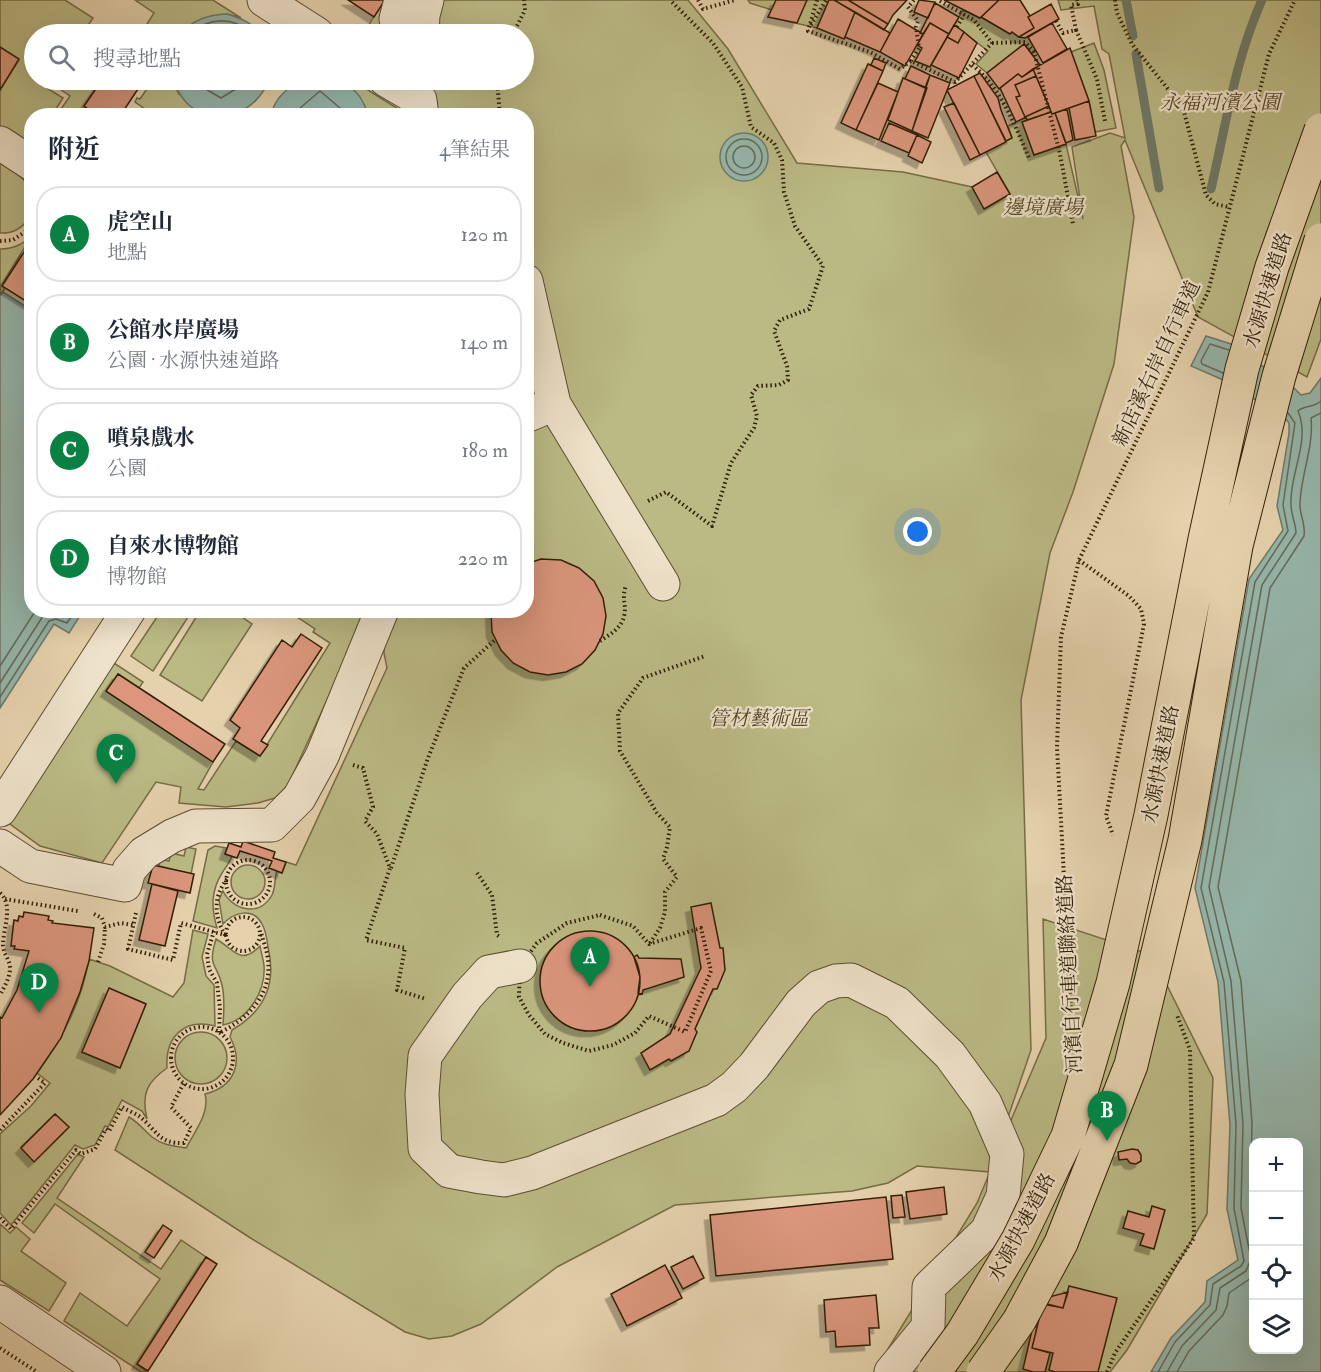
<!DOCTYPE html>
<html lang="zh-TW">
<head>
<meta charset="utf-8">
<style>
	body { margin:0; font-family:"IM FELL Double Pica","Noto Serif TC",serif; background:#f6f6f7; color:#1f2937 }
	.controls { position:absolute; right:18px; bottom:18px; display:grid; overflow:hidden; border-radius:12px; box-shadow:0 6px 24px #0002 }
	.controls button { width:54px; height:54px; display:grid; place-items:center; padding:0; border:0; border-bottom:2px solid #e0e1e3; background:#fff; color:#1f2937; font:30px sans-serif }
	.you { position:absolute; left:918px; top:532px; width:21px; height:21px; margin:-15px; border:4px solid #fff; border-radius:50%; background:#1a73e8; box-shadow:0 0 0 9px #1a73e833 }
	.badge { display:grid; place-items:center; width:39px; height:39px; border-radius:50%; background:#0b8043; color:#fff; font-size:20px; font-weight:700 }
	.pin { position:absolute; translate:-50% -50px; filter:drop-shadow(0 2px 3px #0008) }
	.pin::after { content:''; position:absolute; top:32px; width:21px; height:18px; background:inherit; clip-path:polygon(0 0,100% 0,50% 100%) }
	.list { margin:0; padding:0; list-style:none }
	h2 { display:flex; justify-content:space-between; align-items:center; height:78px; margin:0; padding:0 24px; font-size:26px }
	h2 small { font-size:20px; font-weight:400; color:#747a83 }
	.list li { display:grid; grid-template-columns:39px 1fr auto; gap:18px; align-items:center; box-sizing:border-box; height:96px; margin:0 12px 12px; padding:0 12px; border:2px solid #e0e1e3; border-radius:24px }
	.list b { display:block; font-size:22px; white-space:nowrap }
	.list p { margin:0; font-size:20px; white-space:nowrap; color:#747a83 }
	.list em { font-size:20px; font-style:normal; color:#747a83 }
	.icon { flex:none; width:33px; height:33px; fill:none; stroke:currentColor; stroke-width:2; stroke-linecap:round; stroke-linejoin:round }
	.map { position:relative; flex:none; width:1321px; height:1372px; overflow:hidden }
	.search { position:absolute; background:#fff; box-shadow:0 6px 24px #0002; left:24px; top:24px; width:510px; height:66px; display:flex; align-items:center; gap:15px; box-sizing:border-box; padding:0 21px; border-radius:33px; color:#747a83; font-size:22px }
	.panel { position:absolute; background:#fff; box-shadow:0 6px 24px #0002; left:24px; top:108px; width:510px; height:510px; border-radius:24px }
	.map>svg:first-child { display:block }
	.green { fill:#bbba85; stroke:#766c46; stroke-width:1.5; fill-rule:evenodd }
	.water { fill:#96b7ac; stroke:#6e7a6a; stroke-width:1.5; fill-rule:evenodd }
	.lines { fill:none; stroke-linecap:round; stroke-linejoin:round }
	.shore { stroke:#646b59; stroke-width:1.5 }
	.stream { stroke:#6e7a6a; stroke-width:9 }
	.building { fill:#db967d; stroke:#311f06; stroke-width:1.5; filter:url(#shadow) }
	.minor-casing { stroke:#5e4c30; stroke-width:35 }
	.path { stroke:#311f06; stroke-width:4; stroke-dasharray:1.5 3; stroke-linecap:butt }
	.minor { stroke:#eee2ca; stroke-width:33 }
	.highway-bridge-casing { stroke:#311f06; stroke-width:35; stroke-linecap:butt }
	.highway-bridge { stroke:#e5d2ad; stroke-width:33 }
	.labels { text-anchor:middle; stroke-width:4.5; stroke-linejoin:round; paint-order:stroke }
	.park-label { font-size:20px; font-style:italic; fill:#544626; stroke:#eee2ca }
	.street-label { font-size:20px; fill:#311f06; stroke:#eee2ca }
</style>
</head>
<body>
<div class="map">
<svg width="1321" height="1372" viewBox="0 0 1321 1372">
	<defs>
		<filter id="shadow"><feDropShadow dx="-5.5" dy="5.5" stdDeviation="0" flood-color="#0004"/></filter>
	</defs>
	<rect width="100%" height="100%" fill="#e5d2ad"/>
	<filter id="stains"><feTurbulence type="fractalNoise" baseFrequency=".00333" numOctaves="4"/><feColorMatrix values="0 0 0 0 .2 0 0 0 0 .09 0 0 0 0 .02 0 0 0 .5 -.17"/></filter>
	<radialGradient id="worn" r=".72"><stop offset=".6" stop-color="#630" stop-opacity="0"/><stop offset="1" stop-color="#630" stop-opacity=".3"/></radialGradient>
	<path class="green" d="M0 0H65L93 18 82 34H34V80H52L47 88 63 98 52 115 32 116V147L0 129V90L19 60 0 47Z
		M135 0H213L241 18 227 14 182 31 181 34H162L147 24 154 13Z
		M383 0H688L728 49 797 163 903 172 972 187 985 209 1010 194 986 152 1012 138 1008 126 1026 117 1027 120 1023 122 1034 155 1066 144 1083 219 1072 147 1110 133 1125 138 1109 54 1102 49 1094 6 1061 10 1058 0H1321V339L1307 377 1198 317 1125 140 1121 146 1134 217 1114 364 1073 492 1050 553 1021 700 1031 1050 991 1167 1046 1038 1043 919 1152 955 1213 1078 1207 1214 1127 1350 1110 1372H874L977 1203 990 1172 917 1166 888 1183 852 1191 675 1205 557 1267 481 1324 452 1336 429 1339 405 1332 249 1237 115 1150 129 1117C139 1123 144 1130 152 1137 162 1145 174 1146 186 1148 195 1131 210 1113 205 1094 234 1087 244 1063 230 1037L232 1030C265 1011 277 984 268 947 267 939 266 931 262 924 253 907 234 912 223 924L219 900 223 891C233 911 260 917 272 895 276 887 274 879 277 871L282 873 286 862 296 865 387 668 384 653 385 638 361 626 288 785 275 798 258 803 226 807 179 803 181 787 156 782 102 863 40 846 10 824 114 663 143 682 139 688 118 674 107 692 213 762 198 789 204 790 236 741 260 756 330 643 313 632 315 629 288 611 526 610V116L417 115V80H524V34H377L369 25Z
		M748 0H829L817 28 768 17 772 10 750 3Z
		M963 10 979 18 981 17 1010 34 1012 32 1019 37H1028L1036 51 1032 54 1024 44 987 73 976 64 988 51 954 25Z
		M1094 43 1104 70 1116 128 1095 132 1089 101 1071 52Z
		M58 80H102L84 106 98 115H57L70 96 54 85Z
		M153 80H172L179 94 206 114 215 115H181L165 110 148 111 135 102 137 98 140 99Z
		M334 80H352L400 110 403 115H368C364 100 349 84 334 80Z
		M0 163C10 169 23 176 29 187 40 209 25 235 0 233Z
		M31 237 2 285 5 288 0 296V249C13 249 21 245 31 237Z
		M161 611H192L153 671 131 656Z
		M200 611H233L252 624 202 701 160 675Z
		M215 846 227 848 225 854 232 856C230 862 226 867 222 873 211 891 211 907 217 928L193 921 208 850Z
		M186 847 196 849 191 874 159 866 160 859 169 861 171 853 184 856Z
		M231 882a17 17 0 1 1 34 0a17 17 0 1 1-34 0Z
		M193 930 208 934 202 957 206 976 214 985 215 1026C184 1018 165 1037 167 1068 147 1082 141 1094 147 1119L142 1111 122 1100 108 1127 105 1126 95 1145 83 1149 75 1145 11 1225 0 1213V1134L31 1106 50 1083 37 1073C62 1040 82 1000 89 959L110 966 173 997 184 983ZM109 989 146 1004 120 1068 82 1052ZM55 1114 69 1127 34 1161 21 1147Z
		M216 939C233 948 240 967 260 946 261 952 263 958 264 965 266 990 249 1020 223 1025 224 1012 225 998 222 985 217 963 207 968 216 939Z
		M175 1058a26 26 0 1 1 52 0a26 26 0 1 1-52 0Z
		M78 1154 84 1157 57 1198 161 1269 181 1240 206 1257 137 1364 147 1372H141L64 1321 80 1293 127 1326 160 1279 55 1204 34 1233 22 1223Z
		M0 1224 10 1233 16 1227 30 1239 21 1251 66 1283 49 1311 0 1280Z"/>
	<path class="water" d="M227 14C240 18 253 23 261 34H181C193 19 209 15 227 14Z
		M172 80H269C257 111 220 129 190 106 181 99 177 89 172 80Z
		M305 80C337 80 358 80 368 115H271C275 98 288 86 305 80Z
		M720 157a24 24 0 1 1 48 0a24 24 0 1 1-48 0Z
		M3 292 31 310 32 610 83 611 69 633 54 624 0 708V296Z
		M1206 336 1231 344 1294 388 1301 395 1310 393 1321 378V1372H1151L1171 1338 1205 1302 1207 1281 1238 1260 1227 1209 1230 1125 1218 982 1195 888 1249 579 1283 530 1277 506 1289 433V423L1285 418 1221 379 1191 366ZM1254 1142H1298V1350H1254Z"/>
	<g class="lines">
		<path class="shore" d="M188 34C210 17 232 16 254 34
			M197 80 204 88 221 98 239 87 245 80
			M295 116 299 109 320 91 340 108 345 116
			M726 157a18 18 0 1 1 36 0a18 18 0 1 1-36 0Z
			M733 157a11 11 0 1 1 22 0a11 11 0 1 1-22 0Z
			M1223 373 1202 364 1201 361 1210 344 1229 350
			M0 666 36 610
			M0 683 43 616 51 612 64 613 67 610
			M0 697 49 621 56 619 67 623 76 610
			M1254 1224 1250 1207 1252 1123 1241 981 1218 887 1270 588 1304 536C1306 524 1299 514 1300 503 1301 474 1314 447 1311 418L1321 413
			M1158 1372 1175 1342 1210 1305 1213 1284 1241 1266 1244 1261 1234 1208 1236 1124 1224 982 1201 888 1255 582 1288 531 1283 505 1295 423 1288 413
			M1167 1372 1182 1346 1216 1310 1220 1288 1246 1271 1251 1259 1241 1208 1243 1124 1231 981 1209 887 1262 585 1296 533C1296 524 1291 515 1291 505 1289 474 1311 441 1298 411 1304 405 1314 408 1321 401
			M1177 1372 1189 1351 1223 1315 1227 1306 1229 1293 1254 1276"/>
		<path class="stream" d="M1126 0 1133 36
			M1136 54 1159 188
			M1211 189C1226 125 1235 60 1262 0"/>
	</g>
	<path class="building" d="M348 0H385L374 17Z
		M776 0H807L797 23 768 17Z
		M829 0H834L855 12 844 39 817 28Z
		M834 0H848L888 24 884 30Z
		M848 0H907L893 15 888 24Z
		M919 0 935 2 928 18 914 12Z
		M944 0H999L980 18Z
		M999 0H1020L1030 16 1028 17 1034 28 1019 37 1012 32 1010 34 981 17Z
		M935 3 959 17 949 34 930 23 923 34 920 33Z
		M1051 4 1059 19 1025 38 1019 37 1034 28 1028 17Z
		M855 12 890 33 880 52 845 37Z
		M898 19 923 34 905 66 880 52Z
		M930 23 949 34 930 67 915 61 922 48 917 45Z
		M1052 23 1067 49 1043 63 1028 37Z
		M954 25 964 32 958 43 947 37Z
		M964 32 977 43 959 78 931 65 947 37 958 43Z
		M1024 44 1040 65 1022 77 1018 74 999 89 987 73Z
		M0 47 19 59 0 90Z
		M1070 48 1089 101 1052 114 1033 69Z
		M874 58 886 63 883 71 871 65Z
		M868 64 883 71 856 130 841 123Z
		M911 66 930 75 925 88 905 79Z
		M1033 69 1036 76 1015 85 1020 96 1016 97 1025 117 1049 106 1051 112 1027 120 1026 117 1016 122 1000 88 1018 74 1022 77Z
		M980 73 998 98 1001 110 1012 138 1006 141 974 76Z
		M930 75 950 83 928 138 912 131Z
		M974 76 1006 142 980 155 947 90Z
		M1036 76 1049 106 1025 117 1016 97 1020 96 1015 85Z
		M903 78 927 88 912 131 888 120Z
		M102 80H144L120 116H98L84 106Z
		M878 83 898 92 879 140 856 130Z
		M1089 101 1096 136 1075 140 1069 108Z
		M954 103 980 155 970 160 944 107Z
		M1067 109 1073 140 1066 143 1055 113Z
		M1051 112 1052 114 1055 113 1066 144 1034 155 1022 122Z
		M889 123 917 135 909 153 881 141Z
		M917 135 931 142 922 163 908 156Z
		M997 172 1010 194 984 209 972 187Z
		M26 249 32 253V305L2 286Z
		M541 559 561 560 579 568 594 581 603 598 606 616 603 634 595 650 582 664 566 672 548 675 530 672 513 663 501 650 492 632 491 612 526 610V564Z
		M301 634 322 648 261 741 268 745 260 756 233 739 240 728 230 720 282 640 292 647Z
		M118 674 225 744 213 762 106 691Z
		M243 841 275 852 273 858 286 862 282 873 269 868 272 861 240 851 237 858 225 854 229 843 241 847Z
		M153 865 194 874 190 893 148 883Z
		M152 884 178 891 165 946 139 940Z
		M711 903 720 948H723L725 970 717 989H713L695 1029 697 1032 689 1051 671 1061 669 1059 650 1070 641 1053 670 1034 701 968 691 907Z
		M24 912 49 916 48 920 53 921 52 923 94 928 89 961 80 992 61 1038 33 1079 0 1115V1017L2 1018 17 990 29 951 14 949 15 946H11L14 920 18 921 19 916 23 917Z
		M540 981a50 50 0 1 1 100 0a50 50 0 1 1-100 0Z
		M637 955 639 958 681 959 684 977 643 990 642 994 638 993 640 977 634 957Z
		M109 988 146 1004 120 1068 82 1052Z
		M55 1114 69 1127 34 1162 21 1148Z
		M1132 1149 1138 1150 1141 1155V1161L1136 1164 1130 1163 1127 1159 1119 1160 1118 1152Z
		M944 1187 947 1214 910 1219 906 1192Z
		M902 1195 905 1217 893 1218 891 1196Z
		M886 1197 893 1259 716 1276 710 1215Z
		M1152 1206 1165 1210 1154 1249 1140 1245 1144 1234 1123 1228 1128 1211 1149 1217Z
		M163 1225 172 1231 154 1258 145 1252Z
		M693 1256 704 1278 683 1289 671 1267Z
		M206 1257 217 1264 148 1371 137 1364Z
		M665 1265 682 1298 627 1326 611 1294Z
		M1069 1286 1117 1298 1098 1372H1055L1049 1370 1053 1353 1032 1348 1043 1303 1063 1308Z
		M1068 1292 1063 1308 1047 1305 1049 1297Z
		M876 1295 879 1328H869L870 1345 836 1347 835 1331 826 1332 824 1300Z
		M1033 1326 1037 1327 1032 1348 1050 1353 1045 1372H1033L1023 1369Z"/>
	<g class="lines">
		<defs>
			<path id="minor" d="M264 0 317 34
				M400 34 396 19 401 0
				M422 34 423 15 427 0
				M386 80 420 100 422 116
				M0 143 32 164
				M526 281 554 404 663 584
				M526 416 554 404
				M0 810 129 610
				M0 846 30 866 125 885 129 870 144 853 172 836 196 826 272 825 299 798 322 756 382 610
				M520 966 489 972 467 996 425 1056 422 1094 425 1148 449 1171 481 1177 504 1180 532 1173 716 1100 734 1087 754 1066 801 1003 819 987 836 981 851 980 897 1003 950 1055 985 1103 1007 1154 1003 1196 987 1231 929 1287 928 1327 891 1372
				M0 1302 104 1372"/>
		</defs>
		<use href="#minor" class="minor-casing"/>
		<path class="path" d="M698 0 703 9 735 0
			M817 0 808 31 870 52 900 69 911 61 955 82 992 43 974 20 938 0
			M1115 0 1117 13 1132 44 1183 108 1206 195 1215 204 1229 207
			M1056 21 1063 33 1076 30 1071 5 1078 4 1077 0
			M811 25 826 0
			M957 27 964 15
			M1076 30 1097 79 1105 121
			M513 34 525 10 524 0
			M992 43 1025 42 1034 52 1060 154 1073 224
			M911 61 919 48 916 27 918 21 908 7 914 0
			M972 65C1002 88 1015 127 1030 160
			M497 80 500 116
			M0 241 13 240 32 227
			M648 501 666 492 712 526 731 463 754 428 757 416 751 395 758 386 779 385 788 380 787 366 774 331 780 320 809 309 823 266 795 226 784 192 782 160 774 143 751 127 742 87 713 43 670 0
			M1079 560 1129 596 1141 609 1144 624 1106 816 1113 835
			M600 641C609 635 622 628 624 616 627 605 621 600 626 585
			M353 765 363 768 373 807 365 821 377 834 390 868 366 940 405 948 397 990 426 999
			M226 882a22 22 0 1 1 44 0a22 22 0 1 1-44 0Z
			M391 868 428 758 464 668 496 639
			M477 873 492 895 497 935 500 937
			M0 893C14 905 3 929 3 945 3 953 10 960 10 968 10 978 4 987 0 995
			M5 899 78 911
			M136 913 128 949 173 960 181 923 225 935C214 916 213 897 227 879
			M94 914 102 918 105 927 121 923 133 925
			M600 915 633 926 649 944 701 928 711 971 685 1032 649 1016 635 1033 613 1045 589 1051 563 1043 545 1034 529 1015 519 997 520 966 537 943 567 923Z
			M226 934a17 17 0 1 1 34 0a17 17 0 1 1-34 0Z
			M214 931 207 954 209 969 217 983 220 1008 219 1033C248 1019 272 995 268 960 267 950 263 941 261 932
			M650 943 660 928 665 912V892L677 877 663 859 667 847 670 827 657 813 620 751 618 713 643 678 705 656
			M98 962 104 944 105 927
			M1071 1007 1057 747 1061 637 1079 560 1208 292 1269 54 1295 0
			M171 1058a31 31 0 1 1 62 0a31 31 0 1 1-62 0Z
			M0 1130 45 1083 35 1076
			M0 1218 11 1229 76 1150 81 1154 95 1149 106 1129 109 1131 122 1107C127 1110 134 1113 139 1116 157 1130 158 1144 184 1143L191 1128 171 1107 184 1083
			M0 1348 37 1372
			M1107 1372 1115 1353 1194 1238 1190 1050 1177 1015"/>
		<use href="#minor" class="minor"/>
		<defs>
			<path id="highway-bridge" d="M934 1372 962 1334 1018 1240 1068 1136 1113 983 1151 815 1205 539 1242 369 1272 267 1321 130
				M983 1372 1019 1321 1061 1243 1131 1065 1185 840 1236 546 1279 376 1321 240"/>
		</defs>
		<use href="#highway-bridge" class="highway-bridge-casing"/>
		<use href="#highway-bridge" class="highway-bridge"/>
	</g>
	<g class="labels">
		<g class="park-label">
			<text x="1220" y="109">永福河濱公園</text>
			<text x="1043" y="214">邊境廣場</text>
			<text x="759" y="725">管材藝術區</text>
		</g>
		<g class="street-label">
			<text transform="translate(1267 290) rotate(-73)" y="7">水源快速道路</text>
			<text transform="translate(1156 363) rotate(-65)" y="7">新店溪右岸自行車道</text>
			<text transform="translate(1160 764) rotate(-79)" y="7">水源快速道路</text>
			<text transform="translate(1069 974) rotate(-93)" y="7">河濱自行車道聯絡道路</text>
			<text transform="translate(1021 1227) rotate(-62)" y="7">水源快速道路</text>
		</g>
	</g>
	<rect width="100%" height="100%" filter="url(#stains)"/>
	<rect width="100%" height="100%" fill="url(#worn)"/>
</svg>
<div class="controls">
<button>+</button>
<button>−</button>
<button><svg class="icon" aria-label="locate" viewBox="0 0 24 24"><circle cx="12" cy="12" r="6"/><path d="M12 2v4M12 18v4M2 12h4M18 12h4"/></svg></button>
<button><svg class="icon" aria-label="layers" viewBox="0 0 24 24"><path d="M12 4l9 5-9 5-9-5zM3 14l9 5 9-5"/></svg></button>
</div>
<div class="you"></div>
<div class="pin badge" style="left:590px;top:987px">A</div>
<div class="pin badge" style="left:1107px;top:1141px">B</div>
<div class="pin badge" style="left:116px;top:784px">C</div>
<div class="pin badge" style="left:39px;top:1013px">D</div>
<div class="search"><svg class="icon" aria-label="search" viewBox="0 0 24 24"><circle cx="10" cy="10" r="6"/><path d="M15 15l6 6"/></svg>搜尋地點</div>
<section class="panel">
<h2>附近<small>4筆結果</small></h2>
<ul class="list">
<li><span class="badge">A</span><div><b>虎空山</b><p>地點</p></div><em>120 m</em></li>
<li><span class="badge">B</span><div><b>公館水岸廣場</b><p>公園 · 水源快速道路</p></div><em>140 m</em></li>
<li><span class="badge">C</span><div><b>噴泉戲水</b><p>公園</p></div><em>180 m</em></li>
<li><span class="badge">D</span><div><b>自來水博物館</b><p>博物館</p></div><em>220 m</em></li>
</ul>
</section>
</div>
</body>
</html>
